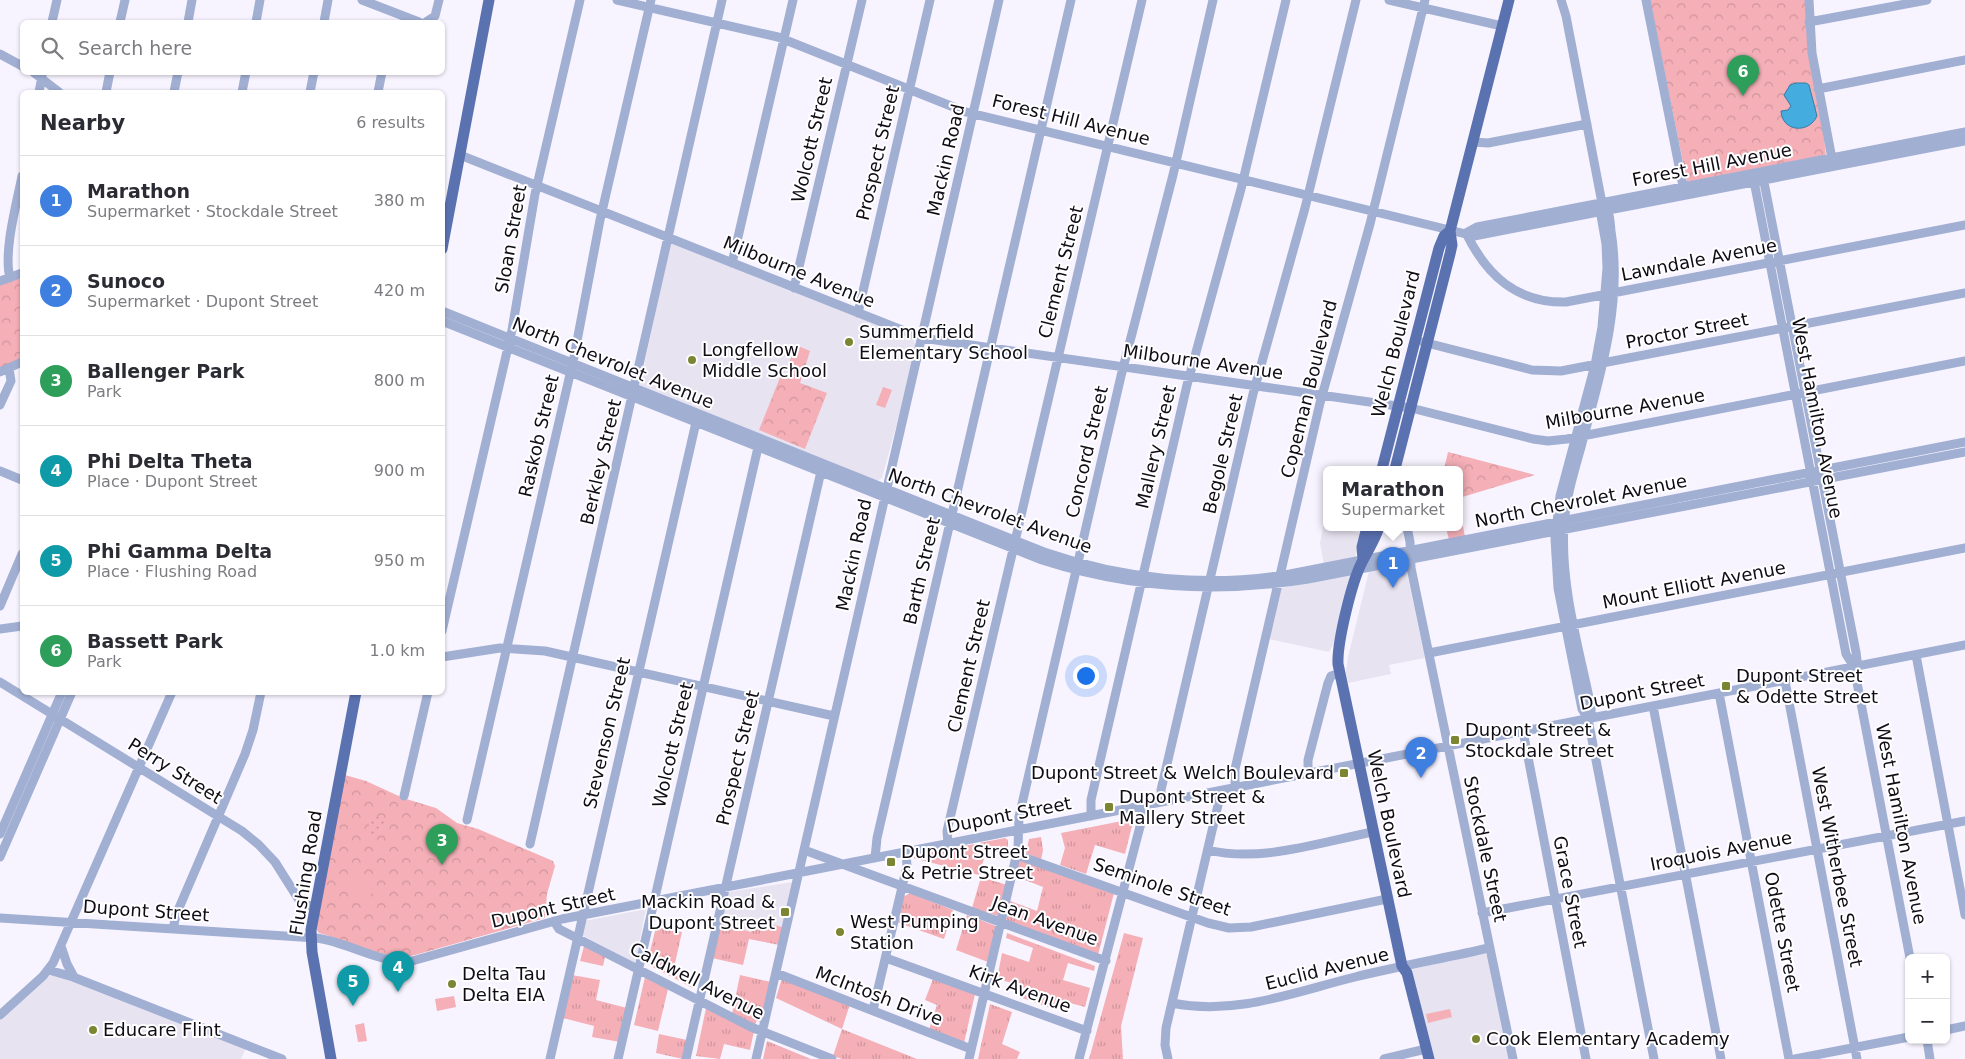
<!DOCTYPE html>
<html lang="en">
<head>
<meta charset="utf-8">
<style>
	body { margin:0; font-family:"DejaVu Sans",sans-serif; background:#f2f2f3; color:#2b2b33 }
	.controls { position:absolute; right:15px; bottom:15px; display:grid; overflow:hidden; border-radius:8px; box-shadow:0 1px 4px #0004 }
	.controls button { width:45px; height:45px; display:grid; place-items:center; padding:0; border:0; border-bottom:1px solid #e1e1e2; background:#fff; color:#2b2b33; font:25px sans-serif }
	.you { position:absolute; left:1085px; top:675px; width:18px; height:18px; margin:-12px; border:4px solid #fff; border-radius:50%; background:#1a73e8; box-shadow:0 0 0 8px #1a73e833 }
	.badge { display:grid; place-items:center; width:32px; height:32px; border-radius:50%; background:#7c8532; color:#fff; font-size:16px; font-weight:700 }
	.pin { position:absolute; translate:-50% -41px; filter:drop-shadow(0 1px 2px #0008) }
	.pin::after { content:''; position:absolute; top:26px; width:18px; height:15px; background:inherit; clip-path:polygon(0 0,100% 0,50% 100%) }
	.popup { position:absolute; left:1323px; top:466px; width:140px; height:65px; box-sizing:border-box; display:grid; place-content:center; border-radius:8px; background:#fff; filter:drop-shadow(0 1px 4px #0005); font-size:16px; white-space:nowrap; color:#7c7c81 }
	.popup b { font-size:19px; color:#2b2b33 }
	.popup::after { content:''; position:absolute; left:50%; top:100%; margin-left:-10px; border:10px solid transparent; border-top-color:#fff }
	.list { margin:0; padding:0; list-style:none }
	h2 { display:flex; justify-content:space-between; align-items:center; height:65px; margin:0; padding:0 20px; font-size:21px }
	h2 small { font-size:16px; font-weight:400; color:#7c7c81 }
	.list li { display:grid; grid-template-columns:32px 1fr auto; gap:15px; align-items:center; box-sizing:border-box; height:90px; padding:0 20px; border-top:1px solid #e1e1e2 }
	.list b { display:block; font-size:19px; white-space:nowrap }
	.list p { margin:0; font-size:16px; white-space:nowrap; color:#7c7c81 }
	.list em { font-size:16px; font-style:normal; color:#7c7c81 }
	.icon { flex:none; width:28px; height:28px; fill:none; stroke:currentColor; stroke-width:2; stroke-linecap:round; stroke-linejoin:round }
	.map { position:relative; flex:none; width:1965px; height:1059px; overflow:hidden }
	.search { position:absolute; background:#fff; box-shadow:0 1px 4px #0004; left:20px; top:20px; width:425px; height:55px; display:flex; align-items:center; gap:12px; box-sizing:border-box; padding:0 18px; border-radius:8px; color:#7c7c81; font-size:19px }
	.panel { position:absolute; background:#fff; box-shadow:0 1px 4px #0004; left:20px; top:90px; width:425px; height:605px; border-radius:8px }
	.map>svg:first-child { display:block }
	.built { fill:#e8e3f1 }
	.grass { fill:url(#grass-tufts) }
	.park { fill:url(#park-crowns) }
	.garden { fill:url(#garden-dots) }
	.pitch { fill:#f4afb7 }
	.water { fill:#45acdf; stroke:#357ca2 }
	.lines { fill:none; stroke-linecap:round; stroke-linejoin:round }
	.minor { stroke:#a1afd3; stroke-width:9 }
	.major { stroke:#5b72b1; stroke-width:11 }
	.poi-dot { fill:#7c8532; stroke:#fff; stroke-width:2 }
	.labels { text-anchor:middle; stroke-width:4; stroke-linejoin:round; paint-order:stroke }
	.street-label { font-size:18px; fill:#0f0c15; stroke:#fff }
	.poi-label { font-size:18px; fill:#0f0c15; stroke:#fff; text-anchor:start }
</style>
</head>
<body>
<div class="map">
<svg width="1965" height="1059" viewBox="0 0 1965 1059">
	<defs>
		<pattern id="grass-tufts" width="24" height="20" patternUnits="userSpaceOnUse" patternTransform="scale(1.25)"><rect width="24" height="20" fill="#f4afb7"/><path d="M3 7l-1-3M5 7V3M7 7l1-3M15 17l-1-3M17 17v-4M19 17l1-3" fill="none" stroke="#d0959c"/></pattern>
		<pattern id="park-crowns" width="20" height="18" patternUnits="userSpaceOnUse" patternTransform="scale(1.25)"><rect width="20" height="18" fill="#f4afb7"/><path d="M2 6a3 3 0 1 1 6 0M12 15a3 3 0 1 1 6 0" fill="none" stroke="#d0959c"/></pattern>
		<pattern id="garden-dots" width="8" height="8" patternUnits="userSpaceOnUse" patternTransform="scale(1.25)"><rect width="8" height="8" fill="#f4afb7"/><path d="M2 2h.1M6 6h.1" fill="none" stroke="#d0959c" stroke-width="1.8" stroke-linecap="round"/></pattern>
	</defs>
	<rect width="100%" height="100%" fill="#f8f4ff"/>
	<path class="built" d="M672 243 913 339 916 345 904 398 882 478 877 481 640 385 670 244Z
		M1324 523 1327 524V527H1337L1362 534 1355 558 1324 565 1320 543Z
		M1405 564 1425 658 1389 665 1391 674 1348 683 1346 672 1348 657 1369 571Z
		M1352 575 1333 645 1329 652 1269 639 1281 588Z
		M793 882 782 927 755 921 751 932 720 923 727 892Z
		M646 909 635 963 582 935 584 921Z
		M1484 953 1488 956 1509 1059H1432L1411 969Z
		M53 974H57L246 1048 241 1059H0V1019L46 978Z"/>
	<path class="grass" d="M1127 820 1131 822 1132 826 1125 854 1095 845 1086 874 1060 865 1065 848 1061 833Z
		M1041 837 1043 850 1041 860 1026 853 1029 839Z
		M1005 838 1008 840V854L987 849 979 875 913 858 917 855Z
		M1019 859 1114 893 1098 955 1006 920 1010 901 1037 911 1043 887 1015 876Z
		M981 877 1007 885 998 916 972 908Z
		M910 893 953 910 944 939 896 922 903 897Z
		M967 915 996 926 988 962 956 950Z
		M755 920 782 927 779 945 749 939 743 965 712 958 720 923 751 932Z
		M656 927 682 932 673 972 696 978 693 988 647 964Z
		M1007 933 1095 966 1094 971 1068 963 1063 980 1090 988 1085 1007 1059 1000 1056 1010 1017 996 1020 985 997 979 1002 953 1029 962 1033 948 1006 938Z
		M1124 933 1143 938 1121 1026 1123 1059H1089Z
		M584 946 605 957 603 966 580 961Z
		M572 975 600 980 596 1000 627 1008 620 1042 592 1037 594 1026 563 1018Z
		M740 975 771 982 761 1023 757 1020 755 1025 732 1014Z
		M645 977 668 989 658 1031 634 1025Z
		M782 978 850 1004 842 1029 917 1059H842L833 1056 842 1029 776 998Z
		M933 979 975 994 964 1043 929 1030 937 1005 925 1000Z
		M990 1004 1012 1012 1002 1044 1020 1052 1017 1059H978Z
		M706 1008 754 1031 750 1050 724 1044 720 1059 696 1056Z
		M659 1034 687 1040 683 1059 656 1053Z
		M767 1041 811 1059H763Z"/>
	<path class="park" d="M1650 0H1806L1826 155 1687 182Z
		M22 277V358L0 368V284Z
		M796 345 810 351 800 383 827 393 805 449 759 430 781 375 790 378 793 372 788 365Z
		M1448 452 1535 475 1459 498V469H1444Z
		M1459 505 1465 537 1449 540 1446 527H1459Z
		M345 775 366 781 403 798 436 808 457 823 478 829 553 861 555 866 547 894 545 918 415 955C390 962 346 940 319 933L316 929Z"/>
	<path class="garden" d="M375 816H383L387 831H379L371 835 368 820Z"/>
	<path class="pitch" d="M883 387 892 390 885 408 876 405Z
		M358 876 374 891 364 901 348 887Z
		M454 996 456 1007 437 1011 435 999Z
		M1450 1009 1452 1017 1428 1023 1426 1014Z
		M364 1023 367 1041 358 1042 355 1025Z"/>
	<path class="water" d="M1796 83H1806L1809 85 1817 116C1809 134 1782 132 1781 111L1788 110 1791 106 1784 95 1790 85Z"/>
	<g class="lines">
		<path class="minor" d="M362 0 419 22
			M617 0 778 37 966 112 1474 236 1965 141
			M1389 0 1502 26
			M1561 0 1566 16 1602 203C1610 209 1610 221 1611 231 1623 304 1600 376 1581 447 1574 472 1566 498 1564 524 1560 585 1579 648 1591 707V714L1588 719
			M1646 0 1684 191
			M1809 0 1812 53 1833 164
			M52 22 57 0
			M120 22 125 0
			M188 22 192 0
			M256 22 260 0
			M324 22 328 0
			M426 22 435 16 439 0
			M1809 22 1927 0
			M0 54 22 66
			M33 72 59 92
			M1818 89 1965 60
			M39 92 42 76
			M106 92 110 72
			M174 92 178 72
			M242 92 246 72
			M310 92 314 72
			M378 92 382 72
			M1473 142 1488 143 1587 124
			M460 155 922 338 1411 408 1533 439 1548 441 1567 439 1965 361
			M1762 172 1856 652 1857 660 1854 667 1910 958
			M1753 176 1846 654 1854 667
			M1602 203 1600 210 1606 244 1607 268 1602 327 1595 365 1560 496 1555 539 1558 588 1582 709 1588 719 1654 1059
			M1466 233C1487 276 1517 303 1566 302L1965 225
			M1466 233 1477 227 1965 132
			M732 263 793 0
			M10 278C3 252 17 202 22 176
			M0 281 22 273
			M794 288 862 0
			M442 311 1044 552C1122 579 1207 588 1290 574L1965 442
			M858 313 930 0
			M442 321 1042 560C1129 588 1217 594 1308 579L1965 452
			M1423 342 1532 370 1561 371 1965 293
			M0 372 22 362
			M0 405 11 381 9 368
			M0 471 22 480
			M1407 527 1410 542 1411 568 1513 1059
			M0 606 22 554
			M0 629 22 626
			M442 631 512 330 535 194 580 0
			M1429 653 1965 548
			M1916 655 1965 915
			M442 657 500 648 545 651 834 716
			M1785 681 1857 1059
			M0 682 242 831 259 845 275 862 299 900 305 904 314 907
			M1719 693 1789 1059
			M1653 706 1721 1059
			M1523 731 1586 1059
			M1308 773V760L1328 683 1331 676 1340 673
			M1235 788V769L1320 403 1370 224 1425 0
			M404 796 428 692
			M1162 802 1161 790 1253 394 1305 208 1356 0
			M1091 816V800L1187 385 1241 189 1286 0
			M467 820 574 357 600 220 651 0
			M0 834 62 692
			M530 844 722 0
			M948 844 947 831 1142 0
			M804 850 1106 961
			M1208 850C1261 863 1321 842 1373 832
			M1017 855 1208 923 1229 928 1251 927 1387 899
			M0 857 72 692
			M875 858 877 838 1071 0
			M1482 913 1965 821
			M0 918 316 938C349 942 379 964 412 961L562 919 1965 645
			M554 921 559 929 751 1027 832 1059
			M173 929 176 915 245 754 253 730 261 692
			M61 946 67 964 74 977
			M886 958 1087 1031
			M49 970 73 977 282 1059
			M776 973 971 1049
			M1172 1003C1236 1016 1294 992 1355 977 1400 966 1445 958 1489 948
			M873 1010 907 866 906 852
			M0 1015 43 976 53 963 172 692
			M1946 1030 1965 1026
			M1927 1040 1930 1059
			M550 1059 697 418
			M618 1059 759 443
			M686 1059 822 467
			M756 1059 999 0
			M969 1059 1018 848 1019 817 1041 722 1121 376 1173 175 1213 0
			M1079 1059 1142 819V806
			M1168 1059 1165 1045 1166 1028 1218 805V791
			M1384 1059 1426 1049
			M1795 1059 1909 1037"/>
		<path class="major" d="M442 249 489 0
			M1382 469 1439 248 1444 236 1450 231
			M1395 469 1450 254 1452 245 1450 231 1509 0
			M1379 527C1375 540 1368 550 1362 562 1352 581 1337 642 1338 664L1402 966 1407 973 1429 1059
			M1363 560 1362 547 1367 527
			M331 1059 312 952 311 930 356 692"/>
	</g>
	<g class="poi-dot">
		<circle cx="849" cy="342" r="5"/>
		<circle cx="692" cy="360" r="5"/>
		<rect x="1721" y="681" width="10" height="10" rx="2.5"/>
		<rect x="1450" y="735" width="10" height="10" rx="2.5"/>
		<rect x="1339" y="768" width="10" height="10" rx="2.5"/>
		<rect x="1104" y="802" width="10" height="10" rx="2.5"/>
		<rect x="886" y="857" width="10" height="10" rx="2.5"/>
		<rect x="780" y="907" width="10" height="10" rx="2.5"/>
		<circle cx="840" cy="932" r="5"/>
		<circle cx="452" cy="984" r="5"/>
		<circle cx="93" cy="1030" r="5"/>
		<circle cx="1476" cy="1039" r="5"/>
	</g>
	<g class="labels">
		<g class="street-label">
			<text transform="translate(1071 120) rotate(14)" y="6">Forest Hill Avenue</text>
			<text transform="translate(812 140) rotate(-77)" y="6">Wolcott Street</text>
			<text transform="translate(878 153) rotate(-77)" y="6">Prospect Street</text>
			<text transform="translate(946 160) rotate(-77)" y="6">Mackin Road</text>
			<text transform="translate(1712 165) rotate(-11)" y="6">Forest Hill Avenue</text>
			<text transform="translate(511 239) rotate(-80)" y="6">Sloan Street</text>
			<text transform="translate(1699 260) rotate(-11)" y="6">Lawndale Avenue</text>
			<text transform="translate(799 272) rotate(22)" y="6">Milbourne Avenue</text>
			<text transform="translate(1061 272) rotate(-76)" y="6">Clement Street</text>
			<text transform="translate(1687 331) rotate(-11)" y="6">Proctor Street</text>
			<text transform="translate(1396 344) rotate(-76)" y="6">Welch Boulevard</text>
			<text transform="translate(1203 362) rotate(8)" y="6">Milbourne Avenue</text>
			<text transform="translate(613 363) rotate(22)" y="6">North Chevrolet Avenue</text>
			<text transform="translate(1309 389) rotate(-76)" y="6">Copeman Boulevard</text>
			<text transform="translate(1625 409) rotate(-10)" y="6">Milbourne Avenue</text>
			<text transform="translate(1817 418) rotate(79)" y="6">West Hamilton Avenue</text>
			<text transform="translate(539 436) rotate(-77)" y="6">Raskob Street</text>
			<text transform="translate(1156 447) rotate(-77)" y="6">Mallery Street</text>
			<text transform="translate(1087 452) rotate(-77)" y="6">Concord Street</text>
			<text transform="translate(1223 454) rotate(-77)" y="6">Begole Street</text>
			<text transform="translate(601 462) rotate(-77)" y="6">Berkley Street</text>
			<text transform="translate(1581 501) rotate(-11)" y="6">North Chevrolet Avenue</text>
			<text transform="translate(990 511) rotate(20)" y="6">North Chevrolet Avenue</text>
			<text transform="translate(854 555) rotate(-78)" y="6">Mackin Road</text>
			<text transform="translate(922 571) rotate(-77)" y="6">Barth Street</text>
			<text transform="translate(1694 585) rotate(-11)" y="6">Mount Elliott Avenue</text>
			<text transform="translate(969 666) rotate(-77)" y="6">Clement Street</text>
			<text transform="translate(1642 692) rotate(-11)" y="6">Dupont Street</text>
			<text transform="translate(607 733) rotate(-77)" y="6">Stevenson Street</text>
			<text transform="translate(673 745) rotate(-77)" y="6">Wolcott Street</text>
			<text transform="translate(738 758) rotate(-77)" y="6">Prospect Street</text>
			<text transform="translate(175 771) rotate(32)" y="6">Perry Street</text>
			<text transform="translate(1009 815) rotate(-11)" y="6">Dupont Street</text>
			<text transform="translate(1389 824) rotate(78)" y="6">Welch Boulevard</text>
			<text transform="translate(1901 824) rotate(79)" y="6">West Hamilton Avenue</text>
			<text transform="translate(1485 849) rotate(78)" y="6">Stockdale Street</text>
			<text transform="translate(1721 851) rotate(-11)" y="6">Iroquois Avenue</text>
			<text transform="translate(1837 867) rotate(79)" y="6">West Witherbee Street</text>
			<text transform="translate(306 873) rotate(-81)" y="6">Flushing Road</text>
			<text transform="translate(1162 887) rotate(19)" y="6">Seminole Street</text>
			<text transform="translate(1570 892) rotate(79)" y="6">Grace Street</text>
			<text transform="translate(553 908) rotate(-13)" y="6">Dupont Street</text>
			<text transform="translate(146 911) rotate(4)" y="6">Dupont Street</text>
			<text transform="translate(1045 921) rotate(20)" y="6">Jean Avenue</text>
			<text transform="translate(1782 932) rotate(79)" y="6">Odette Street</text>
			<text transform="translate(1327 969) rotate(-14)" y="6">Euclid Avenue</text>
			<text transform="translate(697 981) rotate(27)" y="6">Caldwell Avenue</text>
			<text transform="translate(1020 989) rotate(20)" y="6">Kirk Avenue</text>
			<text transform="translate(879 996) rotate(21)" y="6">McIntosh Drive</text>
		</g>
		<g class="poi-label">
			<text x="859" y="338">Summerfield<tspan x="859" dy="21">Elementary School</tspan></text>
			<text x="702" y="356">Longfellow<tspan x="702" dy="21">Middle School</tspan></text>
			<text x="1736" y="682">Dupont Street<tspan x="1736" dy="21">&amp; Odette Street</tspan></text>
			<text x="1465" y="736">Dupont Street &amp;<tspan x="1465" dy="21">Stockdale Street</tspan></text>
			<text x="1334" y="779" text-anchor="end">Dupont Street &amp; Welch Boulevard</text>
			<text x="1119" y="803">Dupont Street &amp;<tspan x="1119" dy="21">Mallery Street</tspan></text>
			<text x="901" y="858">Dupont Street<tspan x="901" dy="21">&amp; Petrie Street</tspan></text>
			<text x="775" y="908" text-anchor="end">Mackin Road &amp;<tspan x="775" dy="21">Dupont Street</tspan></text>
			<text x="850" y="928">West Pumping<tspan x="850" dy="21">Station</tspan></text>
			<text x="462" y="980">Delta Tau<tspan x="462" dy="21">Delta EIA</tspan></text>
			<text x="103" y="1036">Educare Flint</text>
			<text x="1486" y="1045">Cook Elementary Academy</text>
		</g>
	</g>
</svg>
<div class="controls">
<button>+</button>
<button>−</button>
</div>
<div class="you"></div>
<div class="pin badge" style="left:1393px;top:588px;background:#3f7fe0">1</div>
<div class="popup"><b>Marathon</b>Supermarket</div>
<div class="pin badge" style="left:1421px;top:778px;background:#3f7fe0">2</div>
<div class="pin badge" style="left:442px;top:865px;background:#2e9e5b">3</div>
<div class="pin badge" style="left:398px;top:992px;background:#0f9aa8">4</div>
<div class="pin badge" style="left:353px;top:1006px;background:#0f9aa8">5</div>
<div class="pin badge" style="left:1743px;top:96px;background:#2e9e5b">6</div>
<div class="search"><svg class="icon" aria-label="search" viewBox="0 0 24 24"><circle cx="10" cy="10" r="6"/><path d="M15 15l6 6"/></svg>Search here</div>
<section class="panel">
<h2>Nearby<small>6 results</small></h2>
<ul class="list">
<li><span class="badge" style="background:#3f7fe0">1</span><div><b>Marathon</b><p>Supermarket · Stockdale Street</p></div><em>380 m</em></li>
<li><span class="badge" style="background:#3f7fe0">2</span><div><b>Sunoco</b><p>Supermarket · Dupont Street</p></div><em>420 m</em></li>
<li><span class="badge" style="background:#2e9e5b">3</span><div><b>Ballenger Park</b><p>Park</p></div><em>800 m</em></li>
<li><span class="badge" style="background:#0f9aa8">4</span><div><b>Phi Delta Theta</b><p>Place · Dupont Street</p></div><em>900 m</em></li>
<li><span class="badge" style="background:#0f9aa8">5</span><div><b>Phi Gamma Delta</b><p>Place · Flushing Road</p></div><em>950 m</em></li>
<li><span class="badge" style="background:#2e9e5b">6</span><div><b>Bassett Park</b><p>Park</p></div><em>1.0 km</em></li>
</ul>
</section>
</div>
</body>
</html>
